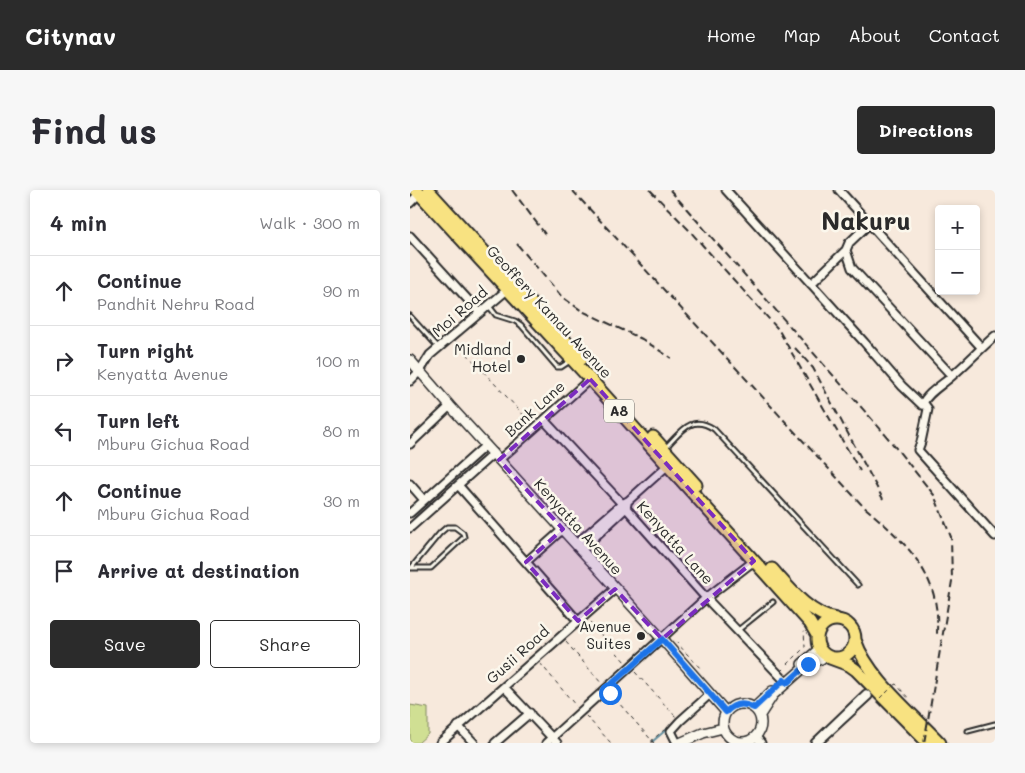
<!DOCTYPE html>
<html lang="en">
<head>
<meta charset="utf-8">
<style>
	body { margin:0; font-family:Mali,sans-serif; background:#f7f7f7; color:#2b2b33 }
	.controls { position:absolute; right:15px; top:15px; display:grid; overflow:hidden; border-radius:5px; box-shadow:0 2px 8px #0003 }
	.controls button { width:45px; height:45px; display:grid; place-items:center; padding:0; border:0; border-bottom:1px solid #e1e1e2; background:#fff; color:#2b2b33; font:25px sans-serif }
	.stop { position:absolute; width:15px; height:15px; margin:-11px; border:4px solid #1a73e8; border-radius:50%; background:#fff }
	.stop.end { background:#1a73e8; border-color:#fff; box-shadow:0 1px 5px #0008 }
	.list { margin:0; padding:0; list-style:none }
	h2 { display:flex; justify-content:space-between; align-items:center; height:65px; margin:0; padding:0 20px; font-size:21px }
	h2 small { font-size:16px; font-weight:400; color:#7c7c81 }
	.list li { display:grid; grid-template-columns:32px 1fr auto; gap:15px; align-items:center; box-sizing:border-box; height:70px; padding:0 20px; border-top:1px solid #e1e1e2 }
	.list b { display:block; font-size:19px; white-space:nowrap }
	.list p { margin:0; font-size:16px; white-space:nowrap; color:#7c7c81 }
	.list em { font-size:16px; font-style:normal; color:#7c7c81 }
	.actions { display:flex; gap:10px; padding:15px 20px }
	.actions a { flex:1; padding:11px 0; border:1px solid #2b2b2b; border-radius:5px; text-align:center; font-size:18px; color:#2b2b2b }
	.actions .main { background:#2b2b2b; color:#fff }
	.icon { flex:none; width:28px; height:28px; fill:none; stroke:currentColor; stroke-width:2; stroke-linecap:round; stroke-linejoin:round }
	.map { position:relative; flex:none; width:585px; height:553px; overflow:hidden; border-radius:5px }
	header { display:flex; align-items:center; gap:30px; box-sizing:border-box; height:70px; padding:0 25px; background:#2b2b2b; color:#fff }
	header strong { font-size:24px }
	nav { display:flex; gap:28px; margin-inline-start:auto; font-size:18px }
	.intro { display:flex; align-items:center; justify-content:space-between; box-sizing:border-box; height:120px; padding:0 30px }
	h1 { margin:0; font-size:35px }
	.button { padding:12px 22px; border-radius:5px; background:#2b2b2b; color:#fff; font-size:18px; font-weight:700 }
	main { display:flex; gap:30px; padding:0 30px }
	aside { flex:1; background:#fff; border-radius:5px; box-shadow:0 2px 8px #0003 }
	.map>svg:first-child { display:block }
	.green { fill:#d0df93; stroke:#7e855f }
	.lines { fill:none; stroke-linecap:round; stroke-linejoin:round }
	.stream { stroke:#648f9f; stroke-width:2 }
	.service-casing { stroke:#2b2b2b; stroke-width:7 }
	.minor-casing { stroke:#2b2b2b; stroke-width:11 }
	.tertiary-casing { stroke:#2b2b2b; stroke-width:12 }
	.trunk-casing { stroke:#2b2b2b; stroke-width:15 }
	.path { stroke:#2b2b2b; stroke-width:1; stroke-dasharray:4 4; stroke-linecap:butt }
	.service { stroke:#fbf7ec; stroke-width:3 }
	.minor { stroke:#fbf7ec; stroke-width:7 }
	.tertiary { stroke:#fbf7ec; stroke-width:9 }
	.trunk { stroke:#f8e281; stroke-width:11 }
	.rail { stroke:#2b2b2b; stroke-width:2; stroke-dasharray:8 4; stroke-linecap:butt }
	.path-bridge { stroke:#2b2b2b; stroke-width:1; stroke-dasharray:4 4; stroke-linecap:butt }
	.route { stroke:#1a73e8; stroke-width:6 }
	.marked { fill:#7b2cbf; fill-opacity:0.2; stroke:#7b2cbf; stroke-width:4; stroke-dasharray:10 6; stroke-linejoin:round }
	.poi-dot { fill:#2b2b2b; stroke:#fbf7ec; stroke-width:2 }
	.labels { text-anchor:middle; stroke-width:5; stroke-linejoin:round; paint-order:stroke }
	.shield { fill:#fbf7ec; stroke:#696865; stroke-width:1 }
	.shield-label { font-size:14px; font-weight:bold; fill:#2b2b2b }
	.street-label { font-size:15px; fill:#2b2b2b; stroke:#fbf7ec }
	.poi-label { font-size:15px; fill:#2b2b2b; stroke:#fbf7ec; text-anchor:end }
	.town-label { font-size:25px; font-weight:bold; fill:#2b2b2b; stroke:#fbf7ec }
</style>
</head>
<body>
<header>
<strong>Citynav</strong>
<nav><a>Home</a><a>Map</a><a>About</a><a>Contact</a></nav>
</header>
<div class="intro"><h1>Find us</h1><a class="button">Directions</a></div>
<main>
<aside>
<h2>4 min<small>Walk · 300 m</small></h2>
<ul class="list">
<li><svg class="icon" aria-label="ahead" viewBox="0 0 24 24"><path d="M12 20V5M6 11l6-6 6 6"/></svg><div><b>Continue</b><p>Pandhit Nehru Road</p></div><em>90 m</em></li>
<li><svg class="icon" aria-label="right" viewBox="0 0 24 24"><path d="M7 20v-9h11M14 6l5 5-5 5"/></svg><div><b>Turn right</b><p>Kenyatta Avenue</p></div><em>100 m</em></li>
<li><svg class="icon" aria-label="left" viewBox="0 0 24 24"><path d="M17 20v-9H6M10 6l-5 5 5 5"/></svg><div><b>Turn left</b><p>Mburu Gichua Road</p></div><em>80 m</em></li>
<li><svg class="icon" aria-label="ahead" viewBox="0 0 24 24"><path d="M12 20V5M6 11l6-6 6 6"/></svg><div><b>Continue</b><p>Mburu Gichua Road</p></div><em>30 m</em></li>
<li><svg class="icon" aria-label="arrive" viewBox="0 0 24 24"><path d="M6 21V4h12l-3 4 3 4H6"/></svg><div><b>Arrive at destination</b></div></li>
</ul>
<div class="actions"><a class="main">Save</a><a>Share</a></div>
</aside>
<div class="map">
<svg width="585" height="553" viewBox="0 0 585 553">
	<rect width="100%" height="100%" fill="#f7e9dc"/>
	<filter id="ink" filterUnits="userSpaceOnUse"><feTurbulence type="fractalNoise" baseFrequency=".02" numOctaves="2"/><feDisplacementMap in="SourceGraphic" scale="10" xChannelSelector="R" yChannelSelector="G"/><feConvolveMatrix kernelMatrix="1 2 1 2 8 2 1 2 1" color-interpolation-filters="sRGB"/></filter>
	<g filter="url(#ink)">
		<path class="green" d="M0 515 18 518V544L8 553H0Z"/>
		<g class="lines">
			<path class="stream" d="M486 500 499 514
				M243 551 263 534"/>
			<defs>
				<path id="service" d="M79 116 86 125 105 131 111 135 147 177H151L160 171
					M0 126 28 157
					M256 257C272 241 281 224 304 239L448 395
					M0 378H21L54 347 53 343 45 337H37L30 343 2 377
					M327 441 363 412
					M558 541 585 534"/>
				<path id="minor" d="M316 0 454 152 492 196 512 215C517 203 532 195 542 186 557 173 570 159 585 146
					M429 0 571 157
					M0 13 10 3
					M460 33 439 53 436 60 442 78 542 186
					M0 46 70 123
					M401 94 436 60
					M0 191 10 181 20 165 97 100
					M513 212 518 219 511 252 508 260 585 346
					M134 230 216 318 296 408 377 493
					M0 254 40 216
					M89 270 180 189
					M0 294 14 310
					M48 295 168 431
					M0 323 76 255
					M0 338 84 263
					M166 354 212 314 218 311 258 275
					M171 360 216 318 217 314
					M116 372 153 339
					M94 497 147 553
					M48 536 64 553
					M346 547 351 553
					M30 553 205 399
					M85 553 120 523
					M136 553 296 408 344 371
					M267 553 261 541 270 531 300 504
					M405 553 456 504 458 506 407 553"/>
				<path id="tertiary" d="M0 170 40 216 252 449 316 522
					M392 474 409 459
					M313 533a19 19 0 1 1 38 0a19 19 0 1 1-38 0Z
					M344 518 362 501
					M350 525 363 505 398 474 411 469 415 465
					M270 553 293 543 313 538"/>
				<path id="trunk" d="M6 0 180 189 400 433 407 445
					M18 0 172 169
					M243 247 286 295
					M362 379C379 398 400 425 426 429
					M407 449a19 19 0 1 1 38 0a19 19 0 1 1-38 0Z
					M445 450C458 488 502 523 530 553
					M420 468 439 475 446 480 518 553"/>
			</defs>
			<use href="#service" class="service-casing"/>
			<use href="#minor" class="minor-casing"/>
			<use href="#tertiary" class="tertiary-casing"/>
			<use href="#trunk" class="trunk-casing"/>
			<path class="path" d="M46 152 120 232
				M180 432 215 472
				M265 451 292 480
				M156 452 192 494
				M130 473 166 516
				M372 480 395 457 394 441
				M225 482 266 527
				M484 495 486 494 500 510
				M200 503 244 553
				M176 526 201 553
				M242 553V550L254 540"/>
			<use href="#service" class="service"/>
			<use href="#minor" class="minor"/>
			<use href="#tertiary" class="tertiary"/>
			<use href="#trunk" class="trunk"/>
			<path class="rail" d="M102 0 135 44
				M162 0 453 316C484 342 521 374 526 417 528 426 527 436 527 445
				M240 0 278 39 368 139 450 281
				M260 0 473 242 524 305 541 347 542 391 514 553
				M107 54 152 107 172 121 232 149 261 168
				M385 158 403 178 473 309"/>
			<path class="path-bridge" d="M476 503 482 497
				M470 508 475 503"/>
		</g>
	</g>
	<g class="lines" filter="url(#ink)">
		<path class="route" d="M200 503 196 499 252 449 316 522C324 513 333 512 344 518L374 490 377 493 398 474"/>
	</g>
	<path class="marked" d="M180 189 344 371 252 449 205 399 168 431 116 372 153 339 89 270Z"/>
	<g class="poi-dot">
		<circle cx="111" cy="169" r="5"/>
		<circle cx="231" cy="446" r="5"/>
	</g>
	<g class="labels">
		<rect class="shield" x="194" y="209.5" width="30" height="23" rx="4"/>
		<g class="shield-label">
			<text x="209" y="226">A8</text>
		</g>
		<g class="street-label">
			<text transform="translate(50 122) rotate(-41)" y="5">Moi Road</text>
			<text transform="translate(139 122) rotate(47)" y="5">Geoffery Kamau Avenue</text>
			<text transform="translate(125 219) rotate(-42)" y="5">Bank Lane</text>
			<text transform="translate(168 337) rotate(48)" y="5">Kenyatta Avenue</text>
			<text transform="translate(265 353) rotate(48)" y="5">Kenyatta Lane</text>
			<text transform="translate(108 465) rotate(-42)" y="5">Gusii Road</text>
		</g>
		<g class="poi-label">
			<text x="101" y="165">Midland<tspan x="101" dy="17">Hotel</tspan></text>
			<text x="221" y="442">Avenue<tspan x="221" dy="17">Suites</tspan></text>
		</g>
		<g class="town-label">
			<text x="456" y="40">Nakuru</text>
		</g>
	</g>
</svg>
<div class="controls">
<button>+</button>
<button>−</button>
</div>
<div class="stop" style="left:200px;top:503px"></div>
<div class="stop end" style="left:398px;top:474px"></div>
</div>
</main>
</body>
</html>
